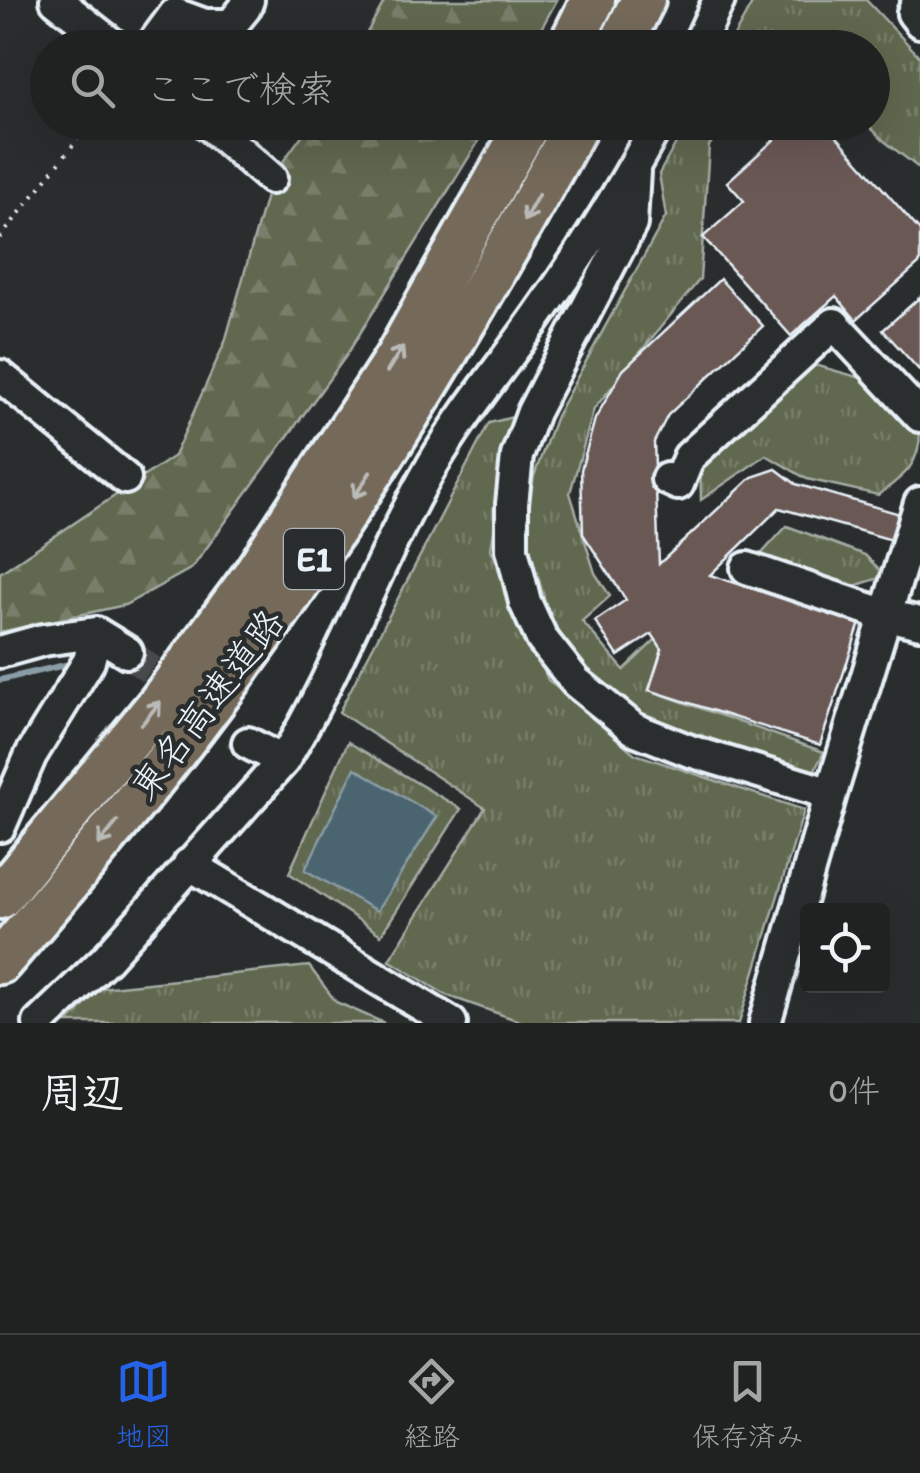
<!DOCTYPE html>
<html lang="ja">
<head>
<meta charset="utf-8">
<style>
	body { margin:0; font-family:Itim,"Klee One",sans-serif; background:#282a2a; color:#f1f3f6 }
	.controls { position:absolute; right:30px; bottom:30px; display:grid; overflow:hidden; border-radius:10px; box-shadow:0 10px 40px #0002 }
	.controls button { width:90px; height:90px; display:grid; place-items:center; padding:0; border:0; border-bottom:2px solid #3d3f40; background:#202222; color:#f1f3f6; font:50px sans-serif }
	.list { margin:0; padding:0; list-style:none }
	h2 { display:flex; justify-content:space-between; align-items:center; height:130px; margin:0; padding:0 40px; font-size:42px }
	h2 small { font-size:32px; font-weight:400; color:#a2a4a5 }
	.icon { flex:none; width:55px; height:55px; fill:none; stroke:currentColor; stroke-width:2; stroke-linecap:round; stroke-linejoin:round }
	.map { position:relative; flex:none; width:920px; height:1023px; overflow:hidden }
	.search { position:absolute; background:#202222; box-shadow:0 10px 40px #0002; left:30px; right:30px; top:30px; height:110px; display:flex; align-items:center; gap:25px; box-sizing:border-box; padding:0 35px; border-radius:55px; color:#a2a4a5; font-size:38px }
	.sheet { height:310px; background:#202222 }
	nav { display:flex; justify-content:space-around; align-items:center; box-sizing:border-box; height:140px; border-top:2px solid #3d3f40; background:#202222; font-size:28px; color:#a2a4a5 }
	nav a { display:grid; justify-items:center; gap:5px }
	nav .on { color:#2563eb }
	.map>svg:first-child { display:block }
	.grass { fill:url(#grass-tufts); stroke:#a4aca4; stroke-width:2.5 }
	.forest { fill:url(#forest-firs); stroke:#a4aca4; stroke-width:2.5 }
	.water { fill:#4c6570; stroke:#8a9da6; stroke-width:2.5 }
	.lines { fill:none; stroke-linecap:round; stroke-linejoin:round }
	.stream { stroke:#8a9da6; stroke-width:6 }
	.building { fill:#6b5954; stroke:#e8f1f8; stroke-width:2.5 }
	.minor-tunnel { stroke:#464a4c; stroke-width:30; stroke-dasharray:30 15; stroke-linecap:butt }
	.minor-casing { stroke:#e8f1f8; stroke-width:38 }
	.highway-casing { stroke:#e8f1f8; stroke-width:50 }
	.path { stroke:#e8f1f8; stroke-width:4; stroke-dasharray:2.5 8; stroke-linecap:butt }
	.minor { stroke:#2a2d2e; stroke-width:30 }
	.highway { stroke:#746a5a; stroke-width:42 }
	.oneway { stroke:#babbb9 }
	.labels { text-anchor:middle; stroke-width:9; stroke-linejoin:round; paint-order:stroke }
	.shield { fill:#2a2d2e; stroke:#afb6bb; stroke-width:2.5 }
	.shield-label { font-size:35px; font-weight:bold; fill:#e8f1f8 }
	.street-label { font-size:38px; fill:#e8f1f8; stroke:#2a2d2e }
</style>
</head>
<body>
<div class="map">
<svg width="920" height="1023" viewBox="0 0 920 1023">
	<defs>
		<pattern id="grass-tufts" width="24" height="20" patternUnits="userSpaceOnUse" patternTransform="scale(2.5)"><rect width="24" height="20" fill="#61684f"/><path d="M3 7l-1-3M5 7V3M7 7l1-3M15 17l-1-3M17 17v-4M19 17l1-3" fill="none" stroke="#787e69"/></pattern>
		<pattern id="forest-firs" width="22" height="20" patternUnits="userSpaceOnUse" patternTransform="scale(2.5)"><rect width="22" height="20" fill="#61684f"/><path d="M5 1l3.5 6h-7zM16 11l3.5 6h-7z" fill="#787e69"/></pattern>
	</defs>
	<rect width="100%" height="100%" fill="#2a2d2e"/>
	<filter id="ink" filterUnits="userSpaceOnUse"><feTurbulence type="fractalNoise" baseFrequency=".01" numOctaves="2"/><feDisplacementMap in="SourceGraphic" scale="20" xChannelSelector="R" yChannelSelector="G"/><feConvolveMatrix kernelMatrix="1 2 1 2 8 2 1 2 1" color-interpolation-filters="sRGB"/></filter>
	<g filter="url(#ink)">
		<path class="grass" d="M754 0H866L920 57V169L883 140 866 123 872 122V48L791 47 782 40 777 47H728Z
			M687 123H725L709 146 700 279 594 409 570 493 595 573 610 596 582 621 624 670 656 639 662 649 649 690 824 752 812 775 646 717 558 646 524 528 534 476 556 416 666 216 659 174Z
			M797 360 865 379 920 432C920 466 902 477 878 495L807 479 766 455 701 500 700 453Z
			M513 417 491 549 548 680 635 754 804 810 739 1023H525L446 995 389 960 485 808 339 712 489 423Z
			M787 526 865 555 886 576 851 587 753 563Z
			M348 742 461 809 381 935 289 873Z
			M309 966 336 1002 384 1023H68L101 988Z"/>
		<path class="forest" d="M385 0H557L531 47H359Z
			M311 123H490L346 356 192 568 125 605 0 632V573L174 456 225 342 271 178Z"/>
		<path class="water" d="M355 768 437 817 377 911 305 870Z"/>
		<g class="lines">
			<path class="stream" d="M0 680 65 665"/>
		</g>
		<path class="building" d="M794 122H824L920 231V263L856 320 836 296 791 336 703 237 744 201 727 182Z
			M720 279 763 326 668 415 654 442 659 564 752 477 776 469 796 484 914 518 906 544 779 508 710 575 860 623 820 745 649 690 662 649 652 634 618 656 595 621 626 600 583 534 581 470 595 419 623 370Z
			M920 297V371L883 330Z"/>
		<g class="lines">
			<path class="minor-tunnel" d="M127 652 248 743"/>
			<defs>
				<path id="minor" d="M56 0 117 48
					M919 0 913 13 920 22
					M150 48 175 14 205 25H231L245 8 248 0
					M697 48 719 0
					M206 122 271 178
					M634 171 631 224 533 412 517 456 512 504V549L525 602 542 639 576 682 634 729 690 751 831 794 765 1023
					M0 376 125 478
					M667 479 678 484 689 457 834 324 920 416
					M747 568 886 615 920 623
					M0 652 43 640 96 633 127 652
					M248 743 283 761
					M831 794 920 503
					M0 826 31 755 89 661 96 633
					M189 864 451 1023
					M39 1023 106 959 283 761C341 667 377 560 433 464 464 411 503 365 538 315 582 253 623 190 658 122"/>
				<path id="highway" d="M569 48 593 0
					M619 48 643 0
					M0 897 159 704 253 577 397 357 529 122
					M0 962C66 886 131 808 193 728 338 538 463 332 578 122"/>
			</defs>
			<use href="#minor" class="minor-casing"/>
			<use href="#highway" class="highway-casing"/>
			<path class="path" d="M0 238 91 122"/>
			<use href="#minor" class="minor"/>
			<use href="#highway" class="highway"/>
		</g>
		<defs><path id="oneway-shaft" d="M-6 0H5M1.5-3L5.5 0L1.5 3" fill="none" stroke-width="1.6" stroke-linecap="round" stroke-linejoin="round" transform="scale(2.5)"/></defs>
		<g class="oneway">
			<use href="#oneway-shaft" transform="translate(531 208) rotate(119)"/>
			<use href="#oneway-shaft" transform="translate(395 359) rotate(-58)"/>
			<use href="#oneway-shaft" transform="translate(362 485) rotate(123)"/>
			<use href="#oneway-shaft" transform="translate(151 713) rotate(-51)"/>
			<use href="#oneway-shaft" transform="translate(108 833) rotate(129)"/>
		</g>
	</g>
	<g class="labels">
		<rect class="shield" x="284" y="529" width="60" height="60" rx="8"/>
		<g class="shield-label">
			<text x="314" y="571">E1</text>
		</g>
		<g class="street-label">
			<text transform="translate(207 704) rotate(-53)" y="13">東名高速道路</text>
		</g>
	</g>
</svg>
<div class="controls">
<button><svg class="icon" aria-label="locate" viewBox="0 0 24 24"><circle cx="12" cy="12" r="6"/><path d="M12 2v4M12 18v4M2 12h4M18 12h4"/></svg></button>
</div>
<div class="search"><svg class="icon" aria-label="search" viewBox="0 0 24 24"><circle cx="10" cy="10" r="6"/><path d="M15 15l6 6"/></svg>ここで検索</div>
</div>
<section class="sheet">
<h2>周辺<small>0件</small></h2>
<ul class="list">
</ul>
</section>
<nav>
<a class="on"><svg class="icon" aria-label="map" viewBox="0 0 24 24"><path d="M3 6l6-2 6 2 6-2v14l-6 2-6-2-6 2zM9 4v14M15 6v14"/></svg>地図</a>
<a><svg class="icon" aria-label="directions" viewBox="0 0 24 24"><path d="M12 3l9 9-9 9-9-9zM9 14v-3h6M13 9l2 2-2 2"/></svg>経路</a>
<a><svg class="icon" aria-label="saved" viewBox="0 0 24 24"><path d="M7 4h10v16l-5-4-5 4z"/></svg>保存済み</a>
</nav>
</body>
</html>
